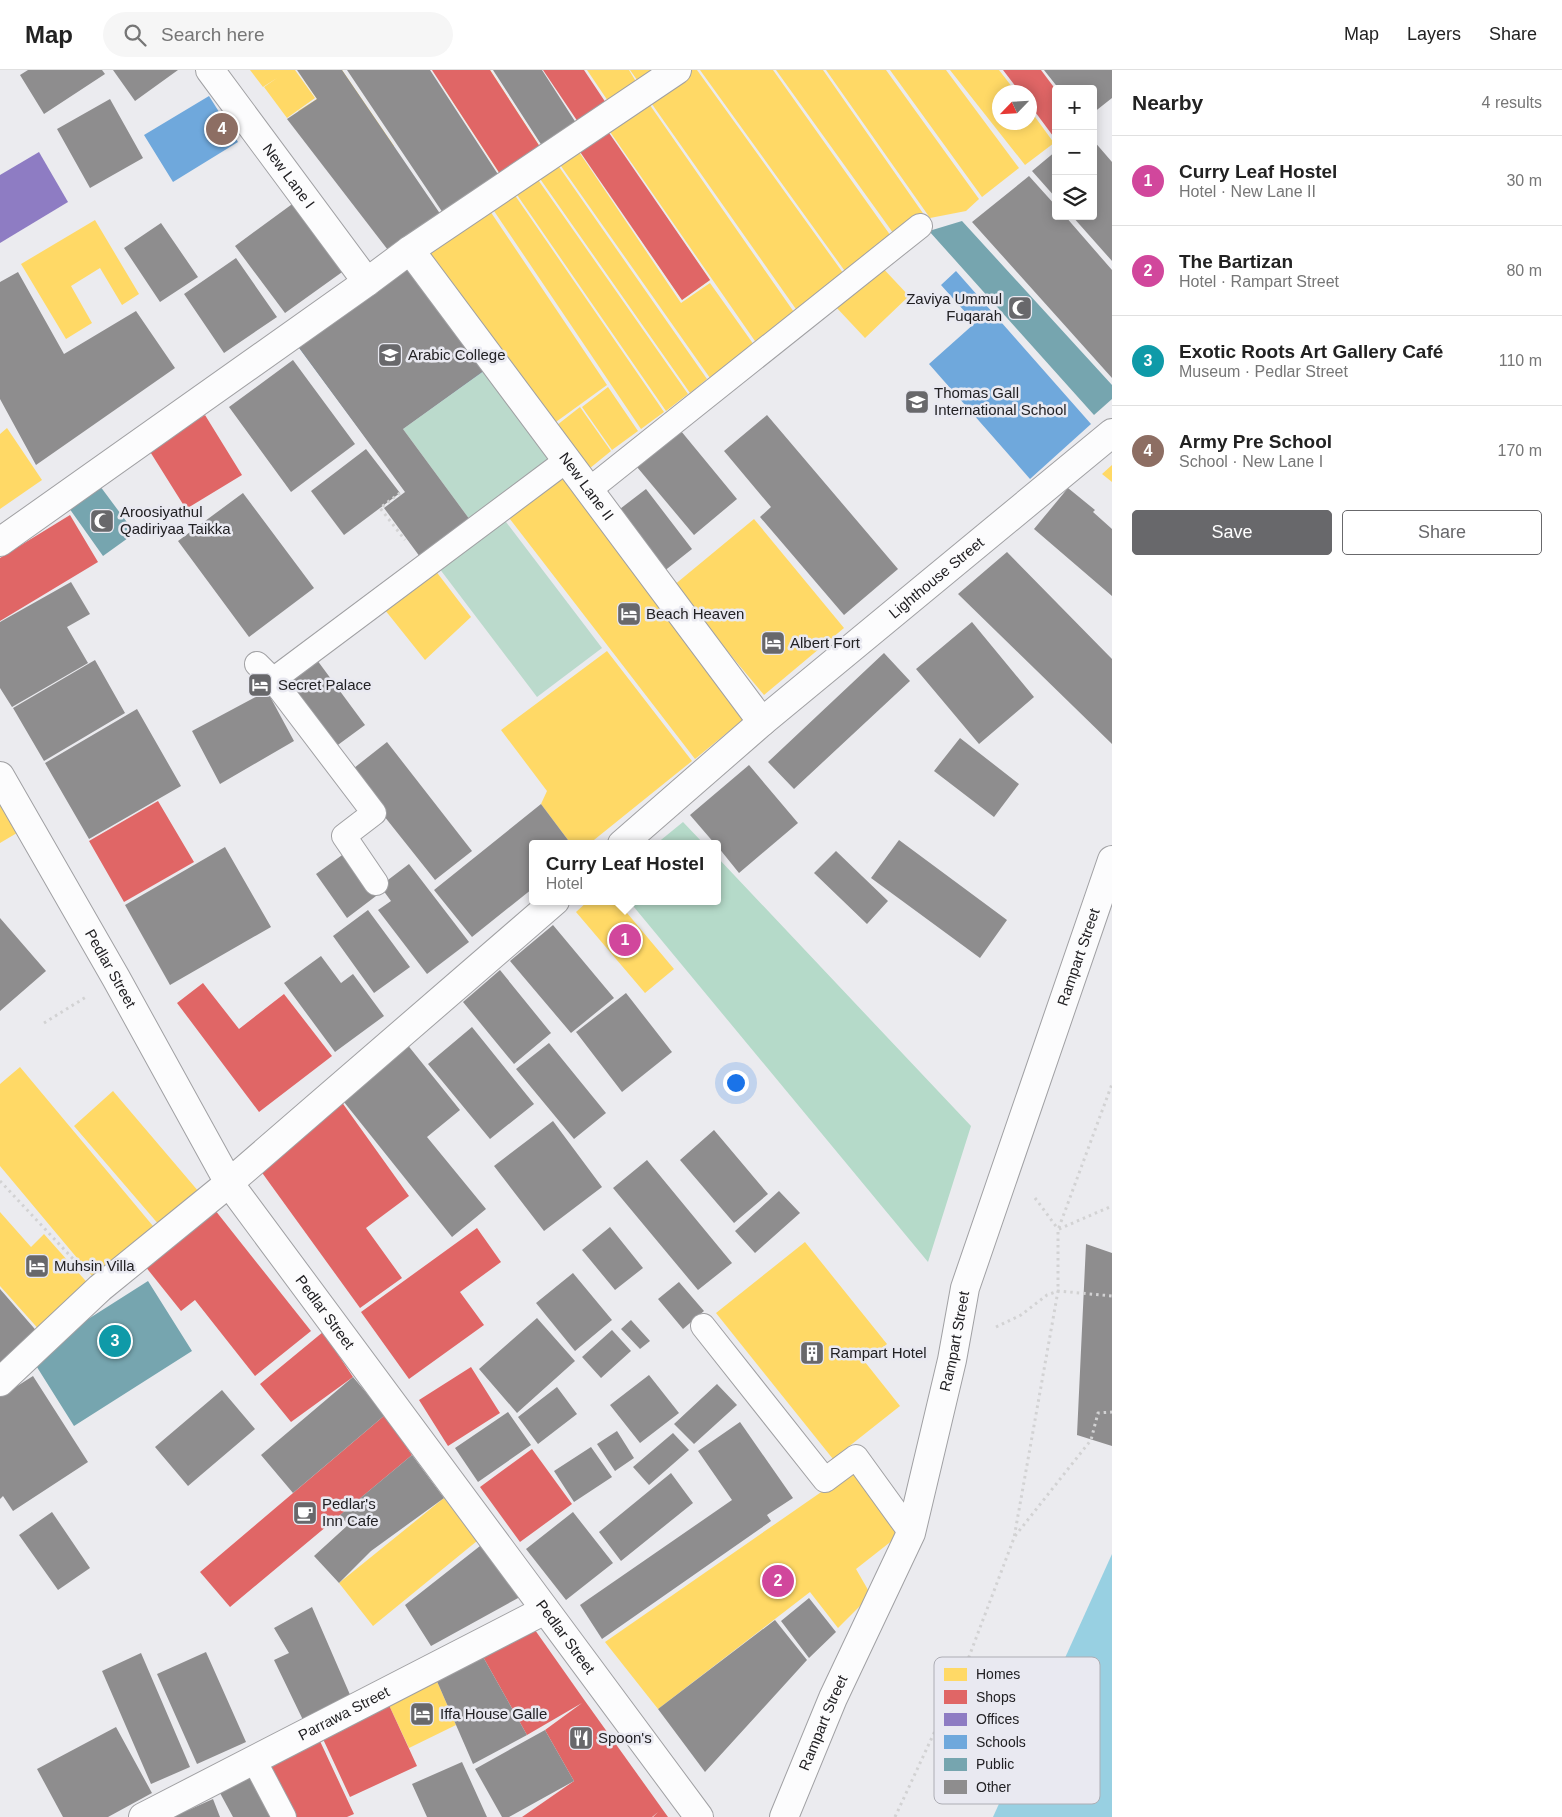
<!DOCTYPE html>
<html lang="en">
<head>
<meta charset="utf-8">
<style>
	body { margin:0; font-family:Arial,sans-serif; background:#f6f6f6; color:#222 }
	.controls { position:absolute; right:15px; top:15px; display:grid; overflow:hidden; border-radius:5px; box-shadow:0 2px 12px #0003 }
	.controls button { width:45px; height:45px; display:grid; place-items:center; padding:0; border:0; border-bottom:1px solid #e0e0e0; background:#fff; color:#222; font:25px sans-serif }
	.compass { position:absolute; left:992px; top:15px; width:45px; height:45px; border-radius:50%; background:#fff; box-shadow:0 2px 12px #0003; rotate:245deg }
	.you { position:absolute; left:735px; top:1012px; width:18px; height:18px; margin:-12px; border:4px solid #fff; border-radius:50%; background:#1a73e8; box-shadow:0 0 0 8px #1a73e833 }
	.badge { display:grid; place-items:center; width:32px; height:32px; border-radius:50%; background:#68686b; color:#fff; font-size:16px; font-weight:700 }
	.pin { position:absolute; translate:-50% -50%; border:2px solid #fff; box-shadow:0 1px 5px #0006 }
	.popup { position:absolute; left:529px; top:770px; width:192px; height:65px; box-sizing:border-box; display:grid; place-content:center; border-radius:5px; background:#fff; filter:drop-shadow(0 1px 4px #0005); font-size:16px; white-space:nowrap; color:#767676 }
	.popup b { font-size:19px; color:#222 }
	.popup::after { content:''; position:absolute; left:50%; top:100%; margin-left:-10px; border:10px solid transparent; border-top-color:#fff }
	.list { margin:0; padding:0; list-style:none }
	h2 { display:flex; justify-content:space-between; align-items:center; height:65px; margin:0; padding:0 20px; font-size:21px }
	h2 small { font-size:16px; font-weight:400; color:#767676 }
	.list li { display:grid; grid-template-columns:32px 1fr auto; gap:15px; align-items:center; box-sizing:border-box; height:90px; padding:0 20px; border-top:1px solid #e0e0e0 }
	.list b { display:block; font-size:19px; white-space:nowrap }
	.list p { margin:0; font-size:16px; white-space:nowrap; color:#767676 }
	.list em { font-size:16px; font-style:normal; color:#767676 }
	.actions { display:flex; gap:10px; padding:15px 20px }
	.actions a { flex:1; padding:11px 0; border:1px solid #68686b; border-radius:5px; text-align:center; font-size:18px; color:#68686b }
	.actions .main { background:#68686b; color:#fff }
	.icon { flex:none; width:28px; height:28px; fill:none; stroke:currentColor; stroke-width:2; stroke-linecap:round; stroke-linejoin:round }
	.map { position:relative; flex:none; width:1112px; height:1747px; overflow:hidden }
	header { display:flex; align-items:center; gap:30px; box-sizing:border-box; height:70px; padding:0 25px; background:#fff; border-bottom:1px solid #e0e0e0 }
	header strong { font-size:24px }
	nav { display:flex; gap:28px; margin-inline-start:auto; font-size:18px }
	.search { width:350px; height:45px; background:#f6f6f6; display:flex; align-items:center; gap:12px; box-sizing:border-box; padding:0 18px; border-radius:28px; color:#767676; font-size:19px }
	main { display:flex }
	aside { flex:1; background:#fff }
	.map>svg:first-child { display:block }
	.green { fill:#bbdacc }
	.forest { fill:#b5dac9 }
	.water { fill:#98d0e2 }
	.homes { fill:#ffd966 }
	.shops { fill:#e06666 }
	.offices { fill:#8e7cc3 }
	.schools { fill:#6fa8dc }
	.public { fill:#76a5af }
	.building { fill:#8e8d8e }
	.lines { fill:none; stroke-linecap:round; stroke-linejoin:round }
	.service-casing { stroke:#a0a0a3; stroke-width:26 }
	.minor-casing { stroke:#a0a0a3; stroke-width:30 }
	.path { stroke:#d2d2d3; stroke-width:3; stroke-dasharray:2.5 4; stroke-linecap:butt }
	.service { stroke:#fcfcfd; stroke-width:24 }
	.minor { stroke:#fcfcfd; stroke-width:28 }
	.labels { text-anchor:middle; stroke-width:5; stroke-linejoin:round; paint-order:stroke }
	.street-label { font-size:15px; fill:#222124; stroke:#e9e9f1 }
	.poi-label { font-size:15px; fill:#222124; stroke:#e9e9f1; text-anchor:start }
	.key { fill:#e9e9f1; stroke:#adadb4; stroke-width:1 }
	.key-label { font-size:14px; fill:#222124 }
</style>
</head>
<body>
<header>
<strong>Map</strong>
<div class="search"><svg class="icon" aria-label="search" viewBox="0 0 24 24"><circle cx="10" cy="10" r="6"/><path d="M15 15l6 6"/></svg>Search here</div>
<nav><a>Map</a><a>Layers</a><a>Share</a></nav>
</header>
<main>
<div class="map">
<svg width="1112" height="1747" viewBox="0 0 1112 1747">
	<rect width="100%" height="100%" fill="#ebebef"/>
	<path class="green" d="M485 300 553 394 473 454 403 359Z
		M503 448 602 578 537 627 439 498Z"/>
	<path class="forest" d="M683 752 704 774H656Z
		M718 788 971 1056 928 1192 629 831H718Z"/>
	<path class="water" d="M1112 1484V1747H993Z"/>
	<path class="homes" d="M250 0H295L315 28 287 48 264 17 277 8 263 17Z
		M317 0H342L394 76 349 109 336 92 346 84 336 71 326 79 298 41 317 29 304 10Z
		M465 0H490L542 80 502 107 442 15Z
		M587 0H629L638 15 610 34Z
		M630 0H659L640 14Z
		M684 0H697L846 207 798 242 647 27Z
		M700 0H773L893 169 847 204Z
		M776 0H823L927 149 896 167Z
		M826 0H886L979 129 966 141 930 148Z
		M890 0H946L1019 98 982 127Z
		M950 0H999L1016 22H999V52H1030V40L1054 73 1025 95Z
		M645 28 796 245 757 274 606 56Z
		M575 76 681 233 710 213 754 275 710 308 556 89Z
		M555 91 707 309 690 323 536 103Z
		M534 104 688 324 666 341 513 119Z
		M512 121 664 342 641 359 490 135Z
		M658 135 710 210 682 230 631 155Z
		M488 138 607 315 549 357 426 181Z
		M95 150 139 224 122 235 100 198 71 216 92 253 66 269 21 194Z
		M879 194 909 226 865 268 835 236Z
		M608 317 638 361 612 380 582 337Z
		M580 337 611 381 584 403 552 359Z
		M7 358 42 410 0 439V364Z
		M1112 395V412L1102 404Z
		M565 401 750 644 695 689 506 444Z
		M754 449 844 558 764 625 673 516Z
		M435 500 471 547 425 590 385 540Z
		M607 581 692 691 589 774H571L541 734 547 721 501 660Z
		M0 724 22 760 0 773Z
		M588 831H617L674 899 645 923 576 842Z
		M20 997 158 1162 98 1213 0 1096V1014Z
		M113 1021 199 1122 160 1156 74 1056Z
		M0 1142 31 1177 44 1164 92 1218 42 1263 0 1216Z
		M805 1172 887 1274 865 1292 900 1336 833 1389 716 1243Z
		M853 1400 898 1466 856 1499 871 1525 838 1558 810 1522 658 1639 605 1572Z
		M444 1428 477 1471 373 1556 339 1513Z
		M436 1609 456 1655 409 1678 388 1633Z"/>
	<path class="shops" d="M432 0H490L542 80 502 107Z
		M543 0H584L608 36 580 55Z
		M1003 0H1041L1056 20V70L1030 35V22H1020Z
		M605 57 710 210 682 230 576 76Z
		M205 345 242 405 186 439 149 380Z
		M70 445 98 492 0 551V488Z
		M158 731 194 792 124 832 89 771Z
		M203 913 239 959 284 924 332 986 259 1042 177 933Z
		M341 1031 409 1126 366 1158 402 1208 360 1238 255 1093Z
		M215 1140 311 1261 255 1306 195 1230 181 1241 145 1196Z
		M477 1158 501 1192 460 1222 484 1255 409 1309 361 1242Z
		M323 1262 353 1307 291 1352 260 1314Z
		M471 1297 500 1343 448 1376 419 1330Z
		M385 1345 412 1385 230 1537 200 1502Z
		M532 1379 572 1434 520 1472 480 1417Z
		M535 1560 585 1631 668 1747H653L658 1742 652 1747H522L574 1711 545 1660 582 1633 527 1665 482 1585Z
		M388 1633 417 1696 350 1727 323 1669Z
		M319 1669 354 1744 347 1747H295L269 1695Z"/>
	<path class="offices" d="M39 82 68 132 0 173V105Z"/>
	<path class="schools" d="M209 26 238 72 173 112 144 65Z
		M405 192 485 300 374 379 294 271Z
		M956 201 1091 354 1030 409 929 294 975 253 941 215Z"/>
	<path class="public" d="M962 151 1112 315V329L1094 345 929 161Z
		M100 416 135 463 103 486 69 438Z
		M148 1211 192 1281 74 1356 30 1286Z"/>
	<path class="building" d="M28 0H102L105 4 44 44 20 5Z
		M113 0H178L135 31Z
		M297 0H342L443 148 391 184 287 49 317 29Z
		M347 0H430L501 109 445 146Z
		M493 0H542L578 56 544 79Z
		M1044 0H1112V28L1093 43V19H1059Z
		M110 29 143 88 90 118 57 59Z
		M1093 70 1112 92V191L1072 146H1093Z
		M1056 81V128L1032 101Z
		M1029 106 1056 136V146H1065L1112 200V308L972 152Z
		M295 132 345 200 285 243 235 176Z
		M161 153 198 207 160 232 124 178Z
		M236 188 277 247 224 283 184 224Z
		M405 192 485 300 403 359 473 454 423 491 384 438 405 422 294 271Z
		M18 202 64 284 136 241 175 298 36 395 0 329V212Z
		M293 290 355 374 291 422 229 337Z
		M767 345 898 499 844 545 760 447 771 437 724 381Z
		M681 361 737 429 694 465 637 397Z
		M366 379 400 423 344 465 311 421Z
		M1068 418 1095 440 1093 442 1112 459V526L1034 459Z
		M646 419 692 479 663 502 616 442Z
		M243 423 314 518 249 567 178 471Z
		M1007 482 1112 589V674L958 524Z
		M71 512 90 544 67 557 88 593 12 637 0 618V552Z
		M972 552 1034 627 979 674 916 599Z
		M884 583 910 611 794 719 768 692Z
		M95 590 125 643 44 691 13 638Z
		M317 590 365 655 331 680 282 615Z
		M267 621 294 671 220 714 192 661Z
		M137 639 181 716 89 769 45 693Z
		M960 668 1019 714 994 747 934 701Z
		M387 672 472 781 435 810 349 702Z
		M749 695 798 753 739 803 718 777V774H715L690 745Z
		M541 734 571 774H532V819L472 867 434 820Z
		M899 770 1007 850 980 888 871 808Z
		M225 777 271 857 170 915 125 835Z
		M836 781 888 831 867 854 814 803Z
		M345 783 376 826 347 848 316 804Z
		M409 794 469 872 427 904 378 840 391 831 380 816Z
		M368 840 410 897 374 923 333 866Z
		M0 848 46 901 0 941Z
		M553 855 614 928 571 963 510 891Z
		M321 886 341 913 353 904 384 946 335 982 284 913Z
		M500 900 551 963 514 994 463 932Z
		M626 923 672 982 622 1022 576 962Z
		M472 957 534 1034 490 1069 428 994Z
		M406 973 460 1040 427 1067 486 1139 452 1167 340 1027Z
		M549 973 606 1043 574 1069 516 999Z
		M553 1051 602 1117 544 1161 494 1096Z
		M714 1060 768 1124 734 1153 680 1090Z
		M647 1090 732 1193 698 1220 613 1118Z
		M779 1121 800 1143 755 1183 735 1161Z
		M610 1157 643 1198 615 1220 582 1180Z
		M1086 1174 1112 1183V1376L1077 1365Z
		M573 1203 612 1250 575 1281 536 1233Z
		M679 1212 704 1241 683 1259 658 1229Z
		M0 1219 40 1265 0 1301Z
		M537 1248 575 1291 517 1343 479 1299Z
		M631 1250 650 1271 640 1279 621 1259Z
		M612 1260 631 1281 601 1308 582 1287Z
		M649 1305 679 1343 640 1373 610 1335Z
		M33 1306 88 1392 13 1441 3 1426 0 1429V1327Z
		M353 1307 385 1345 293 1423 261 1385Z
		M717 1314 737 1335 694 1374 674 1354Z
		M557 1317 577 1344 538 1374 518 1347Z
		M222 1320 255 1359 188 1416 155 1377Z
		M508 1342 531 1375 478 1412 455 1378Z
		M740 1352 793 1428 767 1445 771 1451 602 1569 580 1535 732 1430 698 1381Z
		M617 1361 634 1388 615 1401 597 1374Z
		M673 1363 689 1380 649 1415 633 1397Z
		M591 1377 612 1407 574 1432 554 1401Z
		M412 1385 444 1428 371 1481 339 1513 314 1486 348 1455 340 1445Z
		M671 1403 693 1433 621 1491 599 1462Z
		M52 1442 90 1498 58 1520 19 1465Z
		M573 1442 613 1493 566 1530 526 1479Z
		M480 1476 520 1527 431 1576 405 1535Z
		M809 1528 836 1562 809 1588 781 1551Z
		M312 1537 351 1627 303 1650 274 1590 289 1583 274 1558Z
		M775 1550 807 1590 705 1702 658 1639Z
		M206 1582 246 1672 197 1694 157 1604Z
		M141 1583 190 1697 151 1714 102 1601Z
		M482 1585 527 1665 473 1694 436 1609Z
		M116 1657 152 1723 108 1747H63L37 1699Z
		M545 1660 574 1711 509 1747H502L475 1699Z
		M462 1692 487 1747H427L412 1714Z
		M257 1704 277 1743 269 1747H233L220 1723Z
		M213 1729 220 1747H173Z"/>
	<g class="lines">
		<defs>
			<path id="service" d="M589 420 920 156
				M257 594 273 610 374 743 344 766 376 813
				M273 610 567 390
				M703 1256 825 1410 856 1387 911 1463
				M254 1690 284 1747"/>
			<g id="minor">
				<path id="s1" d="M210 0 367 212"/>
				<path id="s2" d="M410 180 762 652"/>
				<path d="M0 472 367 212 410 180 677 0"/>
				<path id="s3" d="M0 706 116 908 229 1113 699 1747"/>
				<path id="s4" d="M622 774 762 652 1112 363"/>
				<path d="M0 1312 100 1218 229 1113 555 831"/>
				<path id="s5" d="M143 1747 545 1540"/>
				<path id="s6" d="M784 1747 833 1628 911 1463 952 1290 965 1218 1112 790"/>
			</g>
		</defs>
		<use href="#service" class="service-casing"/>
		<use href="#minor" class="minor-casing"/>
		<path class="path" d="M400 423 380 438 405 470
			M44 953 86 927
			M0 1111 75 1191
			M1035 1128 1058 1159
			M1059 1159 1112 1136
			M996 1257 1021 1245 1047 1225 1058 1221 1112 1226
			M1015 1466 1091 1370 1098 1343 1112 1342
			M895 1747 967 1592 1014 1468 1058 1221V1160L1112 1014"/>
		<use href="#service" class="service"/>
		<use href="#minor" class="minor"/>
	</g>
	<defs>
		<symbol id="mosque-square" viewBox="-11 -11 22 22"><rect x="-9" y="-9" width="18" height="18" rx="4" fill="#68686b" stroke="#e9e9f1"/><path d="M3.5-4.9A6 6 0 1 0 3.5 4.9A5 5 0 1 1 3.5-4.9Z" fill="#fff"/></symbol>
		<symbol id="school-square" viewBox="-11 -11 22 22"><rect x="-9" y="-9" width="18" height="18" rx="4" fill="#68686b" stroke="#e9e9f1"/><path d="M0-5L7-2L0 1L-7-2ZM-4 1L0 2.5L4 1V4Q0 6-4 4Z" fill="#fff"/></symbol>
		<symbol id="hotel-square" viewBox="-11 -11 22 22"><rect x="-9" y="-9" width="18" height="18" rx="4" fill="#68686b" stroke="#e9e9f1"/><path d="M-6-4.5h1.5V1H6V5H4.5V3h-9V5H-6ZM-4 0a1.8 1.8 0 1 1 3.6 0ZM.5 0V-2.5h3Q6-2.5 6 0Z" fill="#fff"/></symbol>
		<symbol id="building-square" viewBox="-11 -11 22 22"><rect x="-9" y="-9" width="18" height="18" rx="4" fill="#68686b" stroke="#e9e9f1"/><path d="M-4-6H4V6H1V3H-1V6H-4ZM-2.5-4.3h1.7v1.8h-1.7ZM.8-4.3h1.7v1.8H.8ZM-2.5-1h1.7V.8h-1.7ZM.8-1h1.7V.8H.8Z" fill="#fff"/></symbol>
		<symbol id="cafe-square" viewBox="-11 -11 22 22"><rect x="-9" y="-9" width="18" height="18" rx="4" fill="#68686b" stroke="#e9e9f1"/><path d="M-5.5-4.5H6V0H3Q3 3.5 0 3.5H-2.5Q-5.5 3.5-5.5 0ZM3-3.2v2h1.7v-2ZM-6 4.5H4V6H-6Z" fill="#fff"/></symbol>
		<symbol id="restaurant-square" viewBox="-11 -11 22 22"><rect x="-9" y="-9" width="18" height="18" rx="4" fill="#68686b" stroke="#e9e9f1"/><path d="M-5-6h1v4h1v-4h1v4h1v-4h1v5L-1.5 .5V6h-2V.5L-5-1ZM5-6V6H3V1.5H1.5Q1.5-4 5-6Z" fill="#fff"/></symbol>
	</defs>
	<g fill-rule="evenodd">
		<use href="#mosque-square" x="1006" y="224" width="28" height="28"/>
		<use href="#school-square" x="376" y="271" width="28" height="28"/>
		<use href="#school-square" x="903" y="318" width="28" height="28"/>
		<use href="#mosque-square" x="88" y="437" width="28" height="28"/>
		<use href="#hotel-square" x="615" y="530" width="28" height="28"/>
		<use href="#hotel-square" x="759" y="559" width="28" height="28"/>
		<use href="#hotel-square" x="246" y="601" width="28" height="28"/>
		<use href="#hotel-square" x="23" y="1182" width="28" height="28"/>
		<use href="#building-square" x="798" y="1269" width="28" height="28"/>
		<use href="#cafe-square" x="291" y="1429" width="28" height="28"/>
		<use href="#hotel-square" x="408" y="1630" width="28" height="28"/>
		<use href="#restaurant-square" x="567" y="1654" width="28" height="28"/>
	</g>
	<g class="labels">
		<g class="street-label">
			<text dy="5" stroke="none"><textPath href="#s1" startOffset="132">New Lane I</textPath></text>
			<text dy="5" stroke="none"><textPath href="#s2" startOffset="295">New Lane II</textPath></text>
			<text dy="5" stroke="none"><textPath href="#s4" startOffset="412">Lighthouse Street</textPath></text>
			<text dy="5" stroke="none"><textPath href="#s6" startOffset="912">Rampart Street</textPath></text>
			<text dy="5" stroke="none"><textPath href="#s3" startOffset="222">Pedlar Street</textPath></text>
			<text dy="5" stroke="none"><textPath href="#s3" startOffset="628">Pedlar Street</textPath></text>
			<text dy="5" stroke="none"><textPath href="#s6" startOffset="508">Rampart Street</textPath></text>
			<text dy="5" stroke="none"><textPath href="#s3" startOffset="1032">Pedlar Street</textPath></text>
			<text dy="5" stroke="none"><textPath href="#s5" startOffset="226">Parrawa Street</textPath></text>
			<text dy="5" stroke="none"><textPath href="#s6" startOffset="102">Rampart Street</textPath></text>
		</g>
		<g class="poi-label">
			<text x="1002" y="234" text-anchor="end">Zaviya Ummul<tspan x="1002" dy="17">Fuqarah</tspan></text>
			<text x="408" y="290">Arabic College</text>
			<text x="934" y="328">Thomas Gall<tspan x="934" dy="17">International School</tspan></text>
			<text x="120" y="447">Aroosiyathul<tspan x="120" dy="17">Qadiriyaa Taikka</tspan></text>
			<text x="646" y="549">Beach Heaven</text>
			<text x="790" y="578">Albert Fort</text>
			<text x="278" y="620">Secret Palace</text>
			<text x="54" y="1201">Muhsin Villa</text>
			<text x="830" y="1288">Rampart Hotel</text>
			<text x="322" y="1439">Pedlar's<tspan x="322" dy="17">Inn Cafe</tspan></text>
			<text x="440" y="1649">Iffa House Galle</text>
			<text x="598" y="1673">Spoon's</text>
		</g>
	</g>
	<rect x="934" y="1587" width="166" height="147" rx="8" class="key"/>
	<rect x="944" y="1598" width="23" height="13" fill="#ffd966"/>
	<rect x="944" y="1620" width="23" height="14" fill="#e06666"/>
	<rect x="944" y="1643" width="23" height="13" fill="#8e7cc3"/>
	<rect x="944" y="1665" width="23" height="14" fill="#6fa8dc"/>
	<rect x="944" y="1688" width="23" height="13" fill="#76a5af"/>
	<rect x="944" y="1710" width="23" height="14" fill="#8e8d8e"/>
	<g class="key-label">
		<text x="976" y="1609">Homes</text>
		<text x="976" y="1632">Shops</text>
		<text x="976" y="1654">Offices</text>
		<text x="976" y="1677">Schools</text>
		<text x="976" y="1699">Public</text>
		<text x="976" y="1722">Other</text>
	</g>
</svg>
<div class="controls">
<button>+</button>
<button>−</button>
<button><svg class="icon" aria-label="layers" viewBox="0 0 24 24"><path d="M12 4l9 5-9 5-9-5zM3 14l9 5 9-5"/></svg></button>
</div>
<svg class="compass" viewBox="-18 -18 36 36"><path d="M0-13l5 13h-10z" fill="#e53935"/><path d="M0 13l5-13h-10z" fill="#767676"/></svg>
<div class="you"></div>
<div class="pin badge" style="left:625px;top:870px;background:#d1479c">1</div>
<div class="popup"><b>Curry Leaf Hostel</b>Hotel</div>
<div class="pin badge" style="left:778px;top:1511px;background:#d1479c">2</div>
<div class="pin badge" style="left:115px;top:1271px;background:#0f9aa8">3</div>
<div class="pin badge" style="left:222px;top:59px;background:#8d6e63">4</div>
</div>
<aside>
<h2>Nearby<small>4 results</small></h2>
<ul class="list">
<li><span class="badge" style="background:#d1479c">1</span><div><b>Curry Leaf Hostel</b><p>Hotel · New Lane II</p></div><em>30 m</em></li>
<li><span class="badge" style="background:#d1479c">2</span><div><b>The Bartizan</b><p>Hotel · Rampart Street</p></div><em>80 m</em></li>
<li><span class="badge" style="background:#0f9aa8">3</span><div><b>Exotic Roots Art Gallery Café</b><p>Museum · Pedlar Street</p></div><em>110 m</em></li>
<li><span class="badge" style="background:#8d6e63">4</span><div><b>Army Pre School</b><p>School · New Lane I</p></div><em>170 m</em></li>
</ul>
<div class="actions"><a class="main">Save</a><a>Share</a></div>
</aside>
</main>
</body>
</html>
